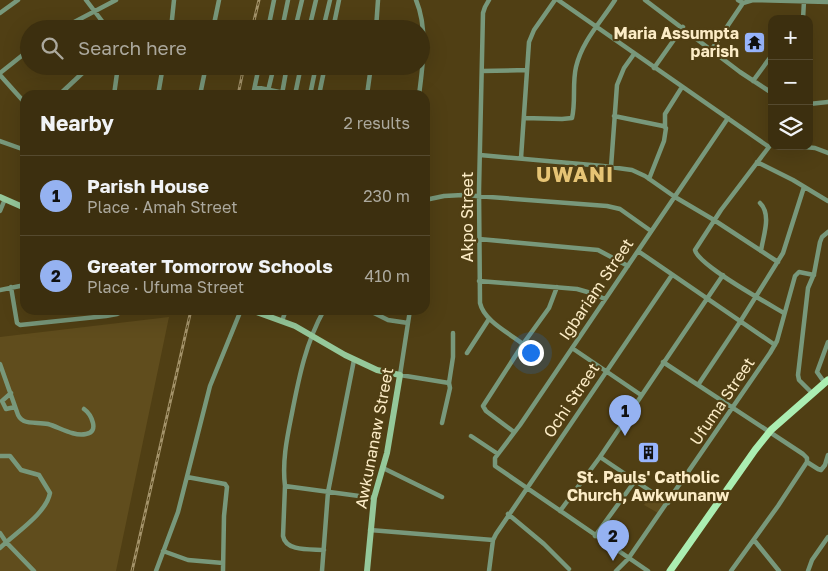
<!DOCTYPE html>
<html lang="en">
<head>
<meta charset="utf-8">
<style>
	body { margin:0; font-family:"Golos Text",sans-serif; background:#433718; color:#f1f3f6 }
	.controls { position:absolute; right:15px; top:15px; display:grid; overflow:hidden; border-radius:10px; box-shadow:0 5px 20px #0002 }
	.controls button { width:45px; height:45px; display:grid; place-items:center; padding:0; border:0; border-bottom:1px solid #554a2f; background:#3c2f0f; color:#f1f3f6; font:25px sans-serif }
	.you { position:absolute; left:530px; top:352px; width:18px; height:18px; margin:-12px; border:4px solid #fff; border-radius:50%; background:#1a73e8; box-shadow:0 0 0 8px #1a73e833 }
	.badge { display:grid; place-items:center; width:32px; height:32px; border-radius:50%; background:#95b2f1; color:#111; font-size:16px; font-weight:700 }
	.pin { position:absolute; translate:-50% -41px; filter:drop-shadow(0 1px 2px #0008) }
	.pin::after { content:''; position:absolute; top:26px; width:18px; height:15px; background:inherit; clip-path:polygon(0 0,100% 0,50% 100%) }
	.list { margin:0; padding:0; list-style:none }
	h2 { display:flex; justify-content:space-between; align-items:center; height:65px; margin:0; padding:0 20px; font-size:21px }
	h2 small { font-size:16px; font-weight:400; color:#aca99e }
	.list li { display:grid; grid-template-columns:32px 1fr auto; gap:15px; align-items:center; box-sizing:border-box; height:80px; padding:0 20px; border-top:1px solid #554a2f }
	.list b { display:block; font-size:19px; white-space:nowrap }
	.list p { margin:0; font-size:16px; white-space:nowrap; color:#aca99e }
	.list em { font-size:16px; font-style:normal; color:#aca99e }
	.icon { flex:none; width:28px; height:28px; fill:none; stroke:currentColor; stroke-width:2; stroke-linecap:round; stroke-linejoin:round }
	.map { position:relative; flex:none; width:828px; height:571px; overflow:hidden }
	.search { position:absolute; background:#3c2f0f; box-shadow:0 5px 20px #0002; left:20px; top:20px; width:410px; height:55px; display:flex; align-items:center; gap:12px; box-sizing:border-box; padding:0 18px; border-radius:28px; color:#aca99e; font-size:19px }
	.panel { position:absolute; background:#3c2f0f; box-shadow:0 5px 20px #0002; left:20px; top:90px; width:410px; height:225px; border-radius:15px }
	.map>svg:first-child { display:block }
	.built { fill:#604d1d }
	.lines { fill:none; stroke-linecap:round; stroke-linejoin:round }
	.street { stroke:#78987b; stroke-width:4.5 }
	.secondary { stroke:#95c89a; stroke-width:6 }
	.primary { stroke:#abeeb2; stroke-width:7 }
	.rail-casing { stroke:#a4936a; stroke-width:3 }
	.rail { stroke:#503f14; stroke-width:1; stroke-dasharray:4; stroke-linecap:butt }
	.labels { text-anchor:middle; stroke-width:4.5; stroke-linejoin:round; paint-order:stroke }
	.poi-label { font-size:16px; font-weight:bold; fill:#fcecc6; stroke:#503f14; text-anchor:end }
	.street-label { font-size:16px; fill:#fcecc6; stroke:#503f14 }
	.district-label { font-size:21px; font-weight:bold; letter-spacing:1px; fill:#e6c475; stroke:#503f14 }
</style>
</head>
<body>
<div class="map">
<svg width="828" height="571" viewBox="0 0 828 571">
	<rect width="100%" height="100%" fill="#503f14"/>
	<path class="built" d="M169 317 116 571H0V337Z
		M651 494 665 503 658 513 644 505Z"/>
	<g class="lines">
		<path class="street" d="M86 0 108 29
			M416 0C428 28 423 65 419 95
			M489 0 485 7 483 13 479 190 480 303C484 321 509 333 523 344
			M558 0 769 147
			M645 0 740 72 772 93
			M738 0 743 3 753 0 828 2
			M0 13 18 0
			M803 19 804 1
			M61 29 116 0
			M171 29 174 0
			M213 29 219 0
			M268 29 274 0
			M282 29 288 0
			M295 29 302 0
			M309 29 316 0
			M323 29 330 0
			M333 29 339 0
			M376 29 378 0
			M712 49 743 3
			M654 68 683 27
			M482 71 527 70
			M0 73 29 50
			M0 75 25 103
			M753 81 772 55
			M255 87 294 95
			M282 94 287 66
			M59 95 90 66
			M114 95 118 66
			M158 95 163 66
			M200 95 206 66
			M253 95 259 66
			M267 95 274 66
			M295 95 301 66
			M310 95 316 66
			M319 95 325 66
			M367 95 371 66
			M809 104 828 102
			M614 116 663 126 666 128 664 141 649 179
			M524 118 562 119 572 118C576 101 572 84 576 67 582 41 601 22 615 0
			M665 127V114L682 87
			M0 141 25 150
			M772 143 721 210 695 250C698 265 767 303 784 313
			M804 147 815 148 828 153
			M480 155 603 166 632 170 645 176 675 197 714 220 778 262
			M521 158 529 42 534 30 555 0
			M757 162 793 180 828 201
			M611 167 617 85 624 68 634 54
			M425 200 444 196 463 195 607 206 620 209 651 231
			M760 203C772 215 763 236 761 251
			M0 211 5 199
			M479 239 598 250 628 266
			M638 251 775 345
			M479 281 577 289 591 293 605 299
			M11 287 17 323 20 325 106 316 117 314 125 310
			M0 290 25 285
			M324 310C306 342 299 377 292 413 287 438 282 461 285 486L374 498
			M368 310 388 320 408 323
			M410 310 400 375 449 383 450 388 442 423
			M282 321 286 310
			M572 348 641 395
			M467 353 489 319
			M663 362 803 454 807 458V462L778 506 731 571
			M0 364 17 412C18 416 20 419 24 421 31 424 40 422 48 424 59 427 74 437 86 434 100 432 91 414 84 409
			M824 382 817 372 828 342
			M449 383 453 357V333
			M698 385 740 322 783 253 804 187
			M11 393 2 401 6 409 15 407
			M813 394 799 380 798 375 808 288 814 274 820 242 822 237 828 232
			M514 432 486 411 483 406 523 344 549 308 557 287
			M471 436 498 454
			M0 456H10L21 470 39 475 50 493C46 514 15 533 0 548
			M600 457 668 503
			M807 462 818 469 821 470 825 465 828 455
			M383 468 442 497
			M187 477 225 484 227 487 224 516 223 571
			M285 486 283 536C286 552 311 549 324 550
			M560 511 600 457 723 275
			M508 514 544 544 569 569
			M370 530 493 540
			M0 533 6 542 34 571
			M595 536 635 481
			M754 540 779 571
			M163 551 188 560 223 563
			M156 571 178 512 210 386 241 310
			M322 571 328 492 354 360
			M489 571 493 540 496 534 672 275
			M616 571 628 559 770 353 777 341 795 276 799 272 814 275
			M648 571 495 466V458L520 425 728 118
			M808 571 812 560 828 537"/>
		<path class="secondary" d="M0 197 25 208
			M251 310 295 326 345 355 377 370 400 375 387 453 374 498 367 571"/>
		<path class="primary" d="M670 571 755 450 771 430 828 380"/>
		<defs>
			<path id="rail" d="M252 29 259 0
				M238 95 244 66
				M132 571 191 310"/>
		</defs>
		<use href="#rail" class="rail-casing"/>
		<use href="#rail" class="rail"/>
	</g>
	<defs>
		<symbol id="temple-square" viewBox="-11 -11 22 22"><rect x="-9" y="-9" width="18" height="18" rx="4" fill="#98b5fd" stroke="#503f14"/><path d="M0-6L5-2H3V0L6.5 2.5H4V6H1.5V3h-3V6H-4V2.5H-6.5L-3 0V-2H-5Z" fill="#111"/></symbol>
		<symbol id="building-square" viewBox="-11 -11 22 22"><rect x="-9" y="-9" width="18" height="18" rx="4" fill="#98b5fd" stroke="#503f14"/><path d="M-4-6H4V6H1V3H-1V6H-4ZM-2.5-4.3h1.7v1.8h-1.7ZM.8-4.3h1.7v1.8H.8ZM-2.5-1h1.7V.8h-1.7ZM.8-1h1.7V.8H.8Z" fill="#111"/></symbol>
	</defs>
	<g fill-rule="evenodd">
		<use href="#temple-square" x="742" y="30" width="25" height="25"/>
		<use href="#building-square" x="636" y="440" width="25" height="25"/>
	</g>
	<g class="labels">
		<g class="poi-label">
			<text x="739" y="39">Maria Assumpta<tspan x="739" dy="18">parish</tspan></text>
			<text x="648" y="483" text-anchor="middle">St. Pauls' Catholic<tspan x="648" dy="18">Church, Awkwunanw</tspan></text>
		</g>
		<g class="street-label">
			<text transform="translate(467 217) rotate(-90)" y="6">Akpo Street</text>
			<text transform="translate(596 289) rotate(-56)" y="6">Igbariam Street</text>
			<text transform="translate(571 400) rotate(-56)" y="6">Ochi Street</text>
			<text transform="translate(722 401) rotate(-56)" y="6">Ufuma Street</text>
			<text transform="translate(374 438) rotate(-79)" y="6">Awkunanaw Street</text>
		</g>
		<g class="district-label">
			<text x="575" y="182">UWANI</text>
		</g>
	</g>
</svg>
<div class="controls">
<button>+</button>
<button>−</button>
<button><svg class="icon" aria-label="layers" viewBox="0 0 24 24"><path d="M12 4l9 5-9 5-9-5zM3 14l9 5 9-5"/></svg></button>
</div>
<div class="you"></div>
<div class="pin badge" style="left:625px;top:436px">1</div>
<div class="pin badge" style="left:613px;top:561px">2</div>
<div class="search"><svg class="icon" aria-label="search" viewBox="0 0 24 24"><circle cx="10" cy="10" r="6"/><path d="M15 15l6 6"/></svg>Search here</div>
<section class="panel">
<h2>Nearby<small>2 results</small></h2>
<ul class="list">
<li><span class="badge">1</span><div><b>Parish House</b><p>Place · Amah Street</p></div><em>230 m</em></li>
<li><span class="badge">2</span><div><b>Greater Tomorrow Schools</b><p>Place · Ufuma Street</p></div><em>410 m</em></li>
</ul>
</section>
</div>
</body>
</html>
